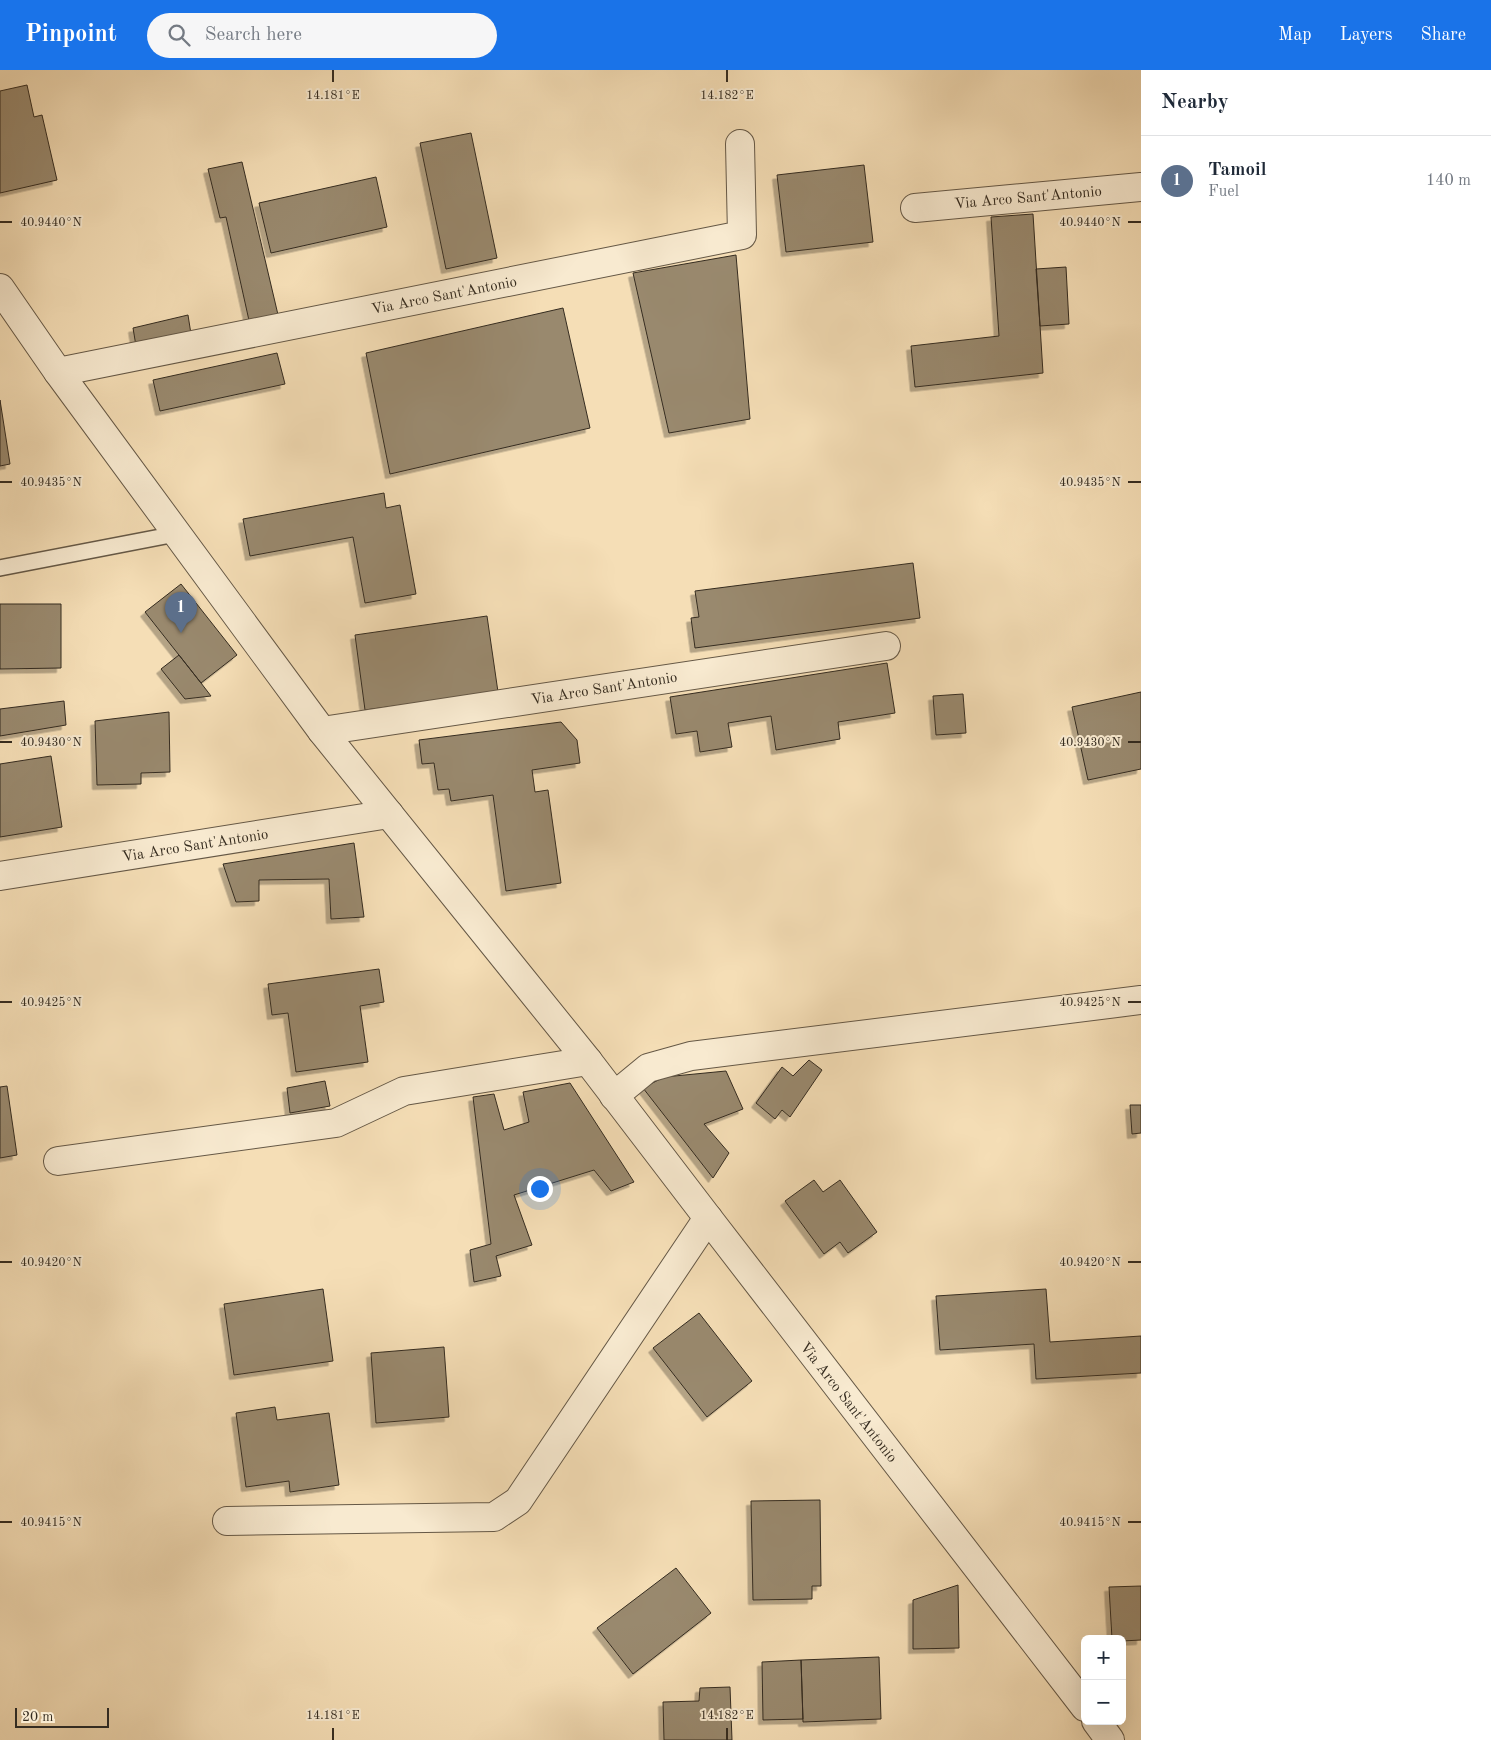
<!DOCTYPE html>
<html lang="en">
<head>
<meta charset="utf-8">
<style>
	body { margin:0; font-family:"Old Standard TT",serif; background:#f6f6f7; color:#1f2937 }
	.controls { position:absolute; right:15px; bottom:15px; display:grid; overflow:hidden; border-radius:8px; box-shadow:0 5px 20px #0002 }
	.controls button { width:45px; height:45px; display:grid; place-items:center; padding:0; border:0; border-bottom:1px solid #e0e1e3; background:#fff; color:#1f2937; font:25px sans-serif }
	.scale { position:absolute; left:15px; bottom:12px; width:94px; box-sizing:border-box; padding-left:5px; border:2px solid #352c20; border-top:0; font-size:14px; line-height:18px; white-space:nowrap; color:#352c20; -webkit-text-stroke:4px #f8ead0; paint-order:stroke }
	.you { position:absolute; left:539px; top:1118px; width:18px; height:18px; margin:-12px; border:4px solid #fff; border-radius:50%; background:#1a73e8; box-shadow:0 0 0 8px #1a73e833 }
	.badge { display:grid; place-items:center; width:32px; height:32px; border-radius:50%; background:#1a73e8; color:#fff; font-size:16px; font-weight:700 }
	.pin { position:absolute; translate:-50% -41px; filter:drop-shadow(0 1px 2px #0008) }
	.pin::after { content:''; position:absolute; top:26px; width:18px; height:15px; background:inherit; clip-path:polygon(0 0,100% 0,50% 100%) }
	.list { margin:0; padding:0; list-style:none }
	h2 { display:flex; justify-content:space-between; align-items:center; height:65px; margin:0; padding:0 20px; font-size:21px }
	h2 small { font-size:16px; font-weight:400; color:#747a83 }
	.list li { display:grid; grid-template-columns:32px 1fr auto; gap:15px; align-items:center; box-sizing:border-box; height:90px; padding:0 20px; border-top:1px solid #e0e1e3 }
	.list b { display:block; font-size:19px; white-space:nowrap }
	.list p { margin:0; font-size:16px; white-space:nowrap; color:#747a83 }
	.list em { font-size:16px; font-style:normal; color:#747a83 }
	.icon { flex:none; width:28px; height:28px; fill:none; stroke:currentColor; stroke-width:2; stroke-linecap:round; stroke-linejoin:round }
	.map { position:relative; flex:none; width:1141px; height:1670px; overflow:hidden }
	header { display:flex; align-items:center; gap:30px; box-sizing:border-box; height:70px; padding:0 25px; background:#1a73e8; color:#fff }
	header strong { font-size:24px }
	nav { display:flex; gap:28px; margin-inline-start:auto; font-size:18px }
	.search { width:350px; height:45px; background:#f6f6f7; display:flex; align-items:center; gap:12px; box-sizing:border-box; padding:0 18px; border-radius:28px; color:#747a83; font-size:19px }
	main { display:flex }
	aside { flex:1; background:#fff }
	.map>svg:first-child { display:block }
	.building { fill:#99896e; stroke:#352c20; filter:url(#shadow) }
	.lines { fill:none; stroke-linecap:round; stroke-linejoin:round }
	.service-casing { stroke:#655846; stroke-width:18 }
	.minor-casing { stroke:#655846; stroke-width:30 }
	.tertiary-casing { stroke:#655846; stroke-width:30 }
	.service { stroke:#f8ead0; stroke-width:15 }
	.minor { stroke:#f8ead0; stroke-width:28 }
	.tertiary { stroke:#f8ead0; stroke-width:28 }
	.ticks { fill:none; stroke:#352c20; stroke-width:2 }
	.labels { text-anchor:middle; stroke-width:4; stroke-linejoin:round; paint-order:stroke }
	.street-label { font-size:15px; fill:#352c20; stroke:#f8ead0 }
	.ticks-label { font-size:12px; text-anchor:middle; fill:#352c20; stroke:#f8ead0; stroke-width:4; stroke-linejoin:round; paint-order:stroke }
</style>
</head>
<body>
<header>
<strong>Pinpoint</strong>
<div class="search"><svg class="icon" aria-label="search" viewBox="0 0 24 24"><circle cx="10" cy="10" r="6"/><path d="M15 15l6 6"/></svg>Search here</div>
<nav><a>Map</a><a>Layers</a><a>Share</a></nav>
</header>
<main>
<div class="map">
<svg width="1141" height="1670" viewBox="0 0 1141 1670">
	<defs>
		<filter id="shadow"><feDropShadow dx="-4.5" dy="4.5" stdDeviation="0" flood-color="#0004"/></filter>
	</defs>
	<rect width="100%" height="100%" fill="#f5deb6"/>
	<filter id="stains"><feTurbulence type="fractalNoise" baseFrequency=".004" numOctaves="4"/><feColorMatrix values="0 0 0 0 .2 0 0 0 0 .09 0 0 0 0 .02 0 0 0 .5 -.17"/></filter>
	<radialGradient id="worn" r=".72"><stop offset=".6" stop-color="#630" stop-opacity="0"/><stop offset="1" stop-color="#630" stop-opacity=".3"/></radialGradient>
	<path class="building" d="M27 15 34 47 42 45 57 110 0 123V21Z
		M471 63 497 188 446 199 420 73Z
		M242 92 279 249 250 255 226 147 220 148 208 99Z
		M864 95 873 172 786 182 777 105Z
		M376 107 387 157 271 183 259 133Z
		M1033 144 1043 303 915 317 911 276 999 266 991 147Z
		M736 185 750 349 669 363 633 203Z
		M1066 197 1069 254 1040 256 1036 199Z
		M563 238 590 358 390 404 366 283Z
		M188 245 191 264 136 276 133 258Z
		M277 283 285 314 160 341 153 310Z
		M0 330 10 394 0 396Z
		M384 423 386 438 400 435 416 524 365 533 353 467 250 486 243 449Z
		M913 493 920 548 695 578 691 548 699 547 695 521Z
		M181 514 237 585 201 613 145 542Z
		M0 534H61V598L0 599Z
		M487 546 498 622 365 640 355 565Z
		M179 585 201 613 211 626 185 629 161 599Z
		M887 593 895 643 838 652 840 669 776 680 771 646 728 653 732 677 700 682 697 661 676 664 670 627Z
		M1141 622V699L1088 710 1072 637Z
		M963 624 966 663 936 665 933 626Z
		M64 631 66 655 0 666V639Z
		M169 642 170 702 141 703V714L97 715 95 651Z
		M561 652 577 670 580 693 532 700 535 722 548 720 561 813 506 821 493 725 451 731 449 719 438 720 434 693 422 694 419 670Z
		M51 686 62 757 0 767V694Z
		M354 773 364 847 331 849 329 809 259 810V831L236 832 223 794Z
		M379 899 384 932 360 936 368 992 296 1002 288 943 272 945 268 914Z
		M809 990 822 1000 790 1047 782 1040 775 1049 756 1033 782 997 793 1006Z
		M726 1001 743 1039 704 1054 729 1083 713 1108 643 1018 664 1007Z
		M325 1011 330 1036 290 1043 287 1018Z
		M570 1013 634 1112 611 1121 594 1100 514 1125 532 1175 496 1186 501 1206 474 1212 470 1180 491 1174 473 1027 494 1024 504 1060 529 1052 523 1022Z
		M7 1016 17 1085 0 1088V1017Z
		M1130 1035H1141V1063L1132 1064Z
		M814 1110 823 1122 840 1110 877 1162 848 1183 840 1172 824 1184 785 1131Z
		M323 1219 333 1291 234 1305 224 1234Z
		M1046 1219 1050 1272 1141 1266V1303L1036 1309 1034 1274 940 1280 936 1226Z
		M699 1243 752 1311 707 1347 653 1278Z
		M444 1277 449 1347 376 1353 371 1283Z
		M275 1337 277 1350 329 1343 339 1415 290 1422 289 1411 246 1417 236 1343Z
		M820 1430 821 1516H812V1529L753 1530 751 1431Z
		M676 1498 711 1543 633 1604 597 1558Z
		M958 1515 959 1578 913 1579V1530Z
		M1141 1516V1570L1122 1571V1569H1112L1109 1517Z
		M879 1587 881 1649 803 1652 801 1590Z
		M801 1590 803 1649 763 1650 762 1592Z
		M730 1617 732 1670H664L663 1632 699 1631 700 1618Z"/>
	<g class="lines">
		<defs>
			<path id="service" d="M0 498 176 464"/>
			<path id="minor" d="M915 138 1141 117
				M58 302 742 165 740 74
				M322 661 886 576
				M0 806 389 744
				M614 1026 648 998 691 986 1141 930
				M58 1091 336 1053 404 1021 588 991
				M227 1451 494 1447 518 1431 708 1148"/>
			<path id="tertiary" d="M0 218 58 302 322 661 588 991 708 1148 1085 1637
				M1096 1651 1110 1670"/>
		</defs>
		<use href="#service" class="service-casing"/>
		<use href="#minor" class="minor-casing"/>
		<use href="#tertiary" class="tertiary-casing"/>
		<use href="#service" class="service"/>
		<use href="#minor" class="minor"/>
		<use href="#tertiary" class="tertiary"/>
	</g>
	<path class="ticks" d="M333 0V12M727 0V12M0 152H12M1128 152H1141M0 412H12M1128 412H1141M0 672H12M1128 672H1141M0 932H12M1128 932H1141M0 1192H12M1128 1192H1141M0 1452H12M1128 1452H1141M333 1658V1670M727 1658V1670"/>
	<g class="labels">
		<g class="street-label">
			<text transform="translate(1028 127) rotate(-5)" y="5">Via Arco Sant'Antonio</text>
			<text transform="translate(444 225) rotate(-11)" y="5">Via Arco Sant'Antonio</text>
			<text transform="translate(604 618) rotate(-9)" y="5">Via Arco Sant'Antonio</text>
			<text transform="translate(195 775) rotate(-9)" y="5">Via Arco Sant'Antonio</text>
			<text transform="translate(849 1332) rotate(52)" y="5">Via Arco Sant'Antonio</text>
		</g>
	</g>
	<g class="ticks-label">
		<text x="333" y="29">14.181°E</text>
		<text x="727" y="29">14.182°E</text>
		<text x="51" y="156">40.9440°N</text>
		<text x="1090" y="156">40.9440°N</text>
		<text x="51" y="416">40.9435°N</text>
		<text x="1090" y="416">40.9435°N</text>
		<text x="51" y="676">40.9430°N</text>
		<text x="1090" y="676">40.9430°N</text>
		<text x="51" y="936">40.9425°N</text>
		<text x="1090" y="936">40.9425°N</text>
		<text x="51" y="1196">40.9420°N</text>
		<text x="1090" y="1196">40.9420°N</text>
		<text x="51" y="1456">40.9415°N</text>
		<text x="1090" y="1456">40.9415°N</text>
		<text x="333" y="1649">14.181°E</text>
		<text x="727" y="1649">14.182°E</text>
	</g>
	<rect width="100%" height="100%" filter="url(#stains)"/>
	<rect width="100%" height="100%" fill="url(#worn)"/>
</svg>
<div class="controls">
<button>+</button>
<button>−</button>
</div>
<div class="scale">20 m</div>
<div class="you"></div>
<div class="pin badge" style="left:181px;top:563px;background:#5c6f8a">1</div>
</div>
<aside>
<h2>Nearby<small></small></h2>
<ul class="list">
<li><span class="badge" style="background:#5c6f8a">1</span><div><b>Tamoil</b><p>Fuel</p></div><em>140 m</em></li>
</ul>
</aside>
</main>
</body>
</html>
